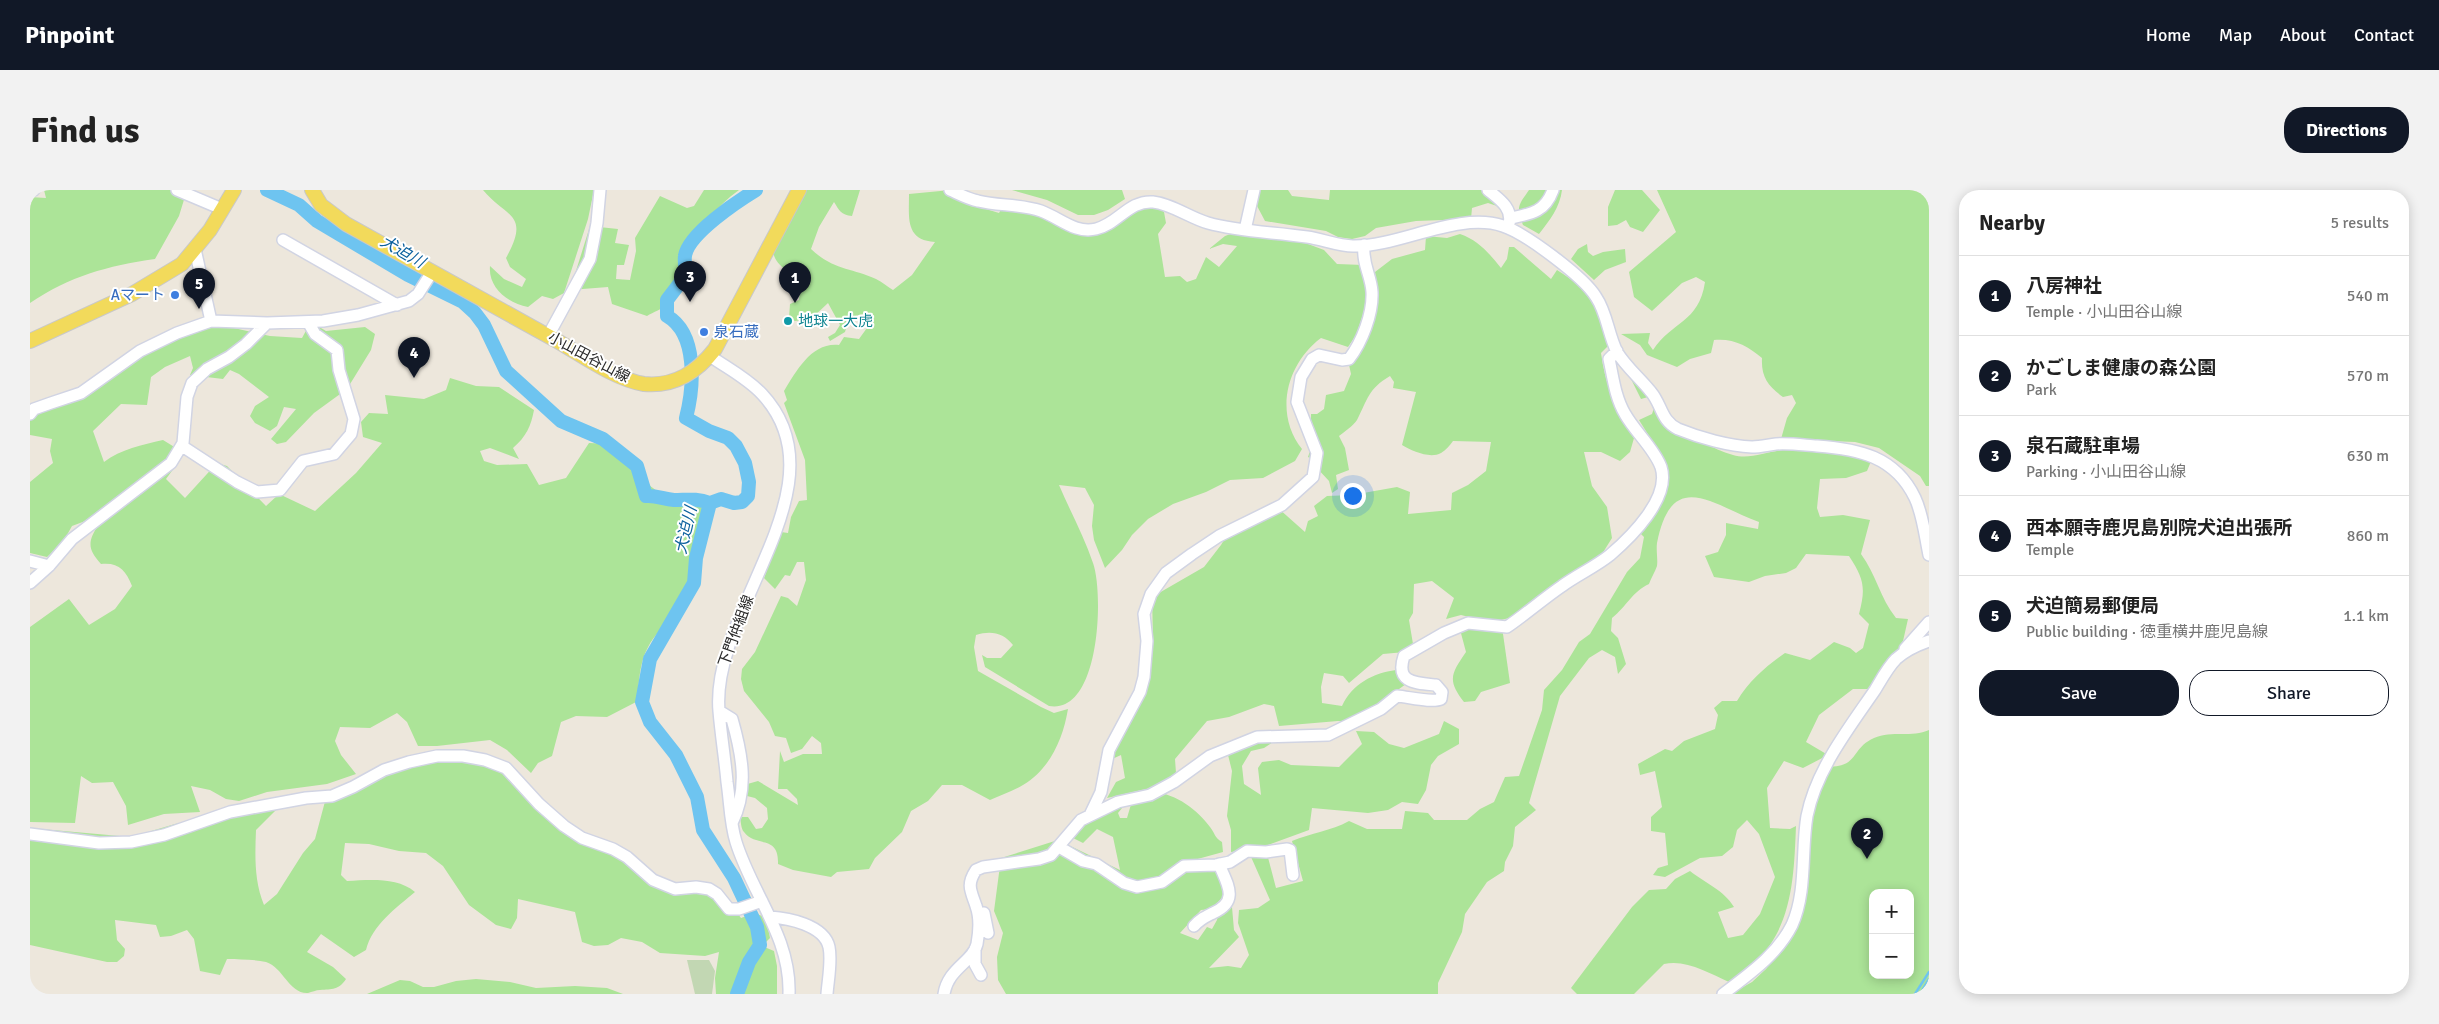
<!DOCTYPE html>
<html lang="en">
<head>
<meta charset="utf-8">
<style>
	body { margin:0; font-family:Signika,"Noto Sans JP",sans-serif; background:#f2f2f2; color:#222 }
	.controls { position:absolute; right:15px; bottom:15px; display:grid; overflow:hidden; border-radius:10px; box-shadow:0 2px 12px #0003 }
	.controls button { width:45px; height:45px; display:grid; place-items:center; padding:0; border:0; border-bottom:1px solid #e0e0e0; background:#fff; color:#222; font:25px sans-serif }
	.you { position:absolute; left:1322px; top:305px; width:18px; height:18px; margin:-12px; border:4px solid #fff; border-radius:50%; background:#1a73e8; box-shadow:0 0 0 8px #1a73e833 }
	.badge { display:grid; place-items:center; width:32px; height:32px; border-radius:50%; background:#111827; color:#fff; font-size:16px; font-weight:700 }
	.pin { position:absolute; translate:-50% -41px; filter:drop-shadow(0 1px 2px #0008) }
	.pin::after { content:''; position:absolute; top:26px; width:18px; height:15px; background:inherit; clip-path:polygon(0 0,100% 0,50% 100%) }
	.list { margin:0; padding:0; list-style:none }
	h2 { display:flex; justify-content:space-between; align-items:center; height:65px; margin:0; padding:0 20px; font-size:21px }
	h2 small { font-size:16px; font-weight:400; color:#767676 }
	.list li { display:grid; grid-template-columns:32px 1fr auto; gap:15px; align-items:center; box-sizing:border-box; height:80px; padding:0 20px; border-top:1px solid #e0e0e0 }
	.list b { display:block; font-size:19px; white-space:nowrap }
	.list p { margin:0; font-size:16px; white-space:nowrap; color:#767676 }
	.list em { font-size:16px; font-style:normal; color:#767676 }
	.actions { display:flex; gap:10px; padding:15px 20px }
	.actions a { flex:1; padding:11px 0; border:1px solid #111827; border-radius:20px; text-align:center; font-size:18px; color:#111827 }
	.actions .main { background:#111827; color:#fff }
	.map { position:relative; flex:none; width:1899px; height:804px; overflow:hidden; border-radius:20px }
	header { display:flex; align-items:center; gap:30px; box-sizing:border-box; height:70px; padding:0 25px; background:#111827; color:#fff }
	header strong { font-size:24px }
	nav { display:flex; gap:28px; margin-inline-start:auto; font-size:18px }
	.intro { display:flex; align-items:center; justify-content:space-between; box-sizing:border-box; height:120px; padding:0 30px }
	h1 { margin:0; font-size:35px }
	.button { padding:12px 22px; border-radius:20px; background:#111827; color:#fff; font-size:18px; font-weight:700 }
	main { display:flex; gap:30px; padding:0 30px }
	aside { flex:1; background:#fff; border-radius:20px; box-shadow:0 2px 12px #0003 }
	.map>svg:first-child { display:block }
	.green { fill:#ace498; fill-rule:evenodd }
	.cemetery { fill:#c2d7b3 }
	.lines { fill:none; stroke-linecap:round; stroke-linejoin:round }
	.stream { stroke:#6ec4f0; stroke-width:2.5 }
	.river { stroke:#6ec4f0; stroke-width:14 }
	.minor-casing { stroke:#d1d4e3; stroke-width:14 }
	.major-casing { stroke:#c8c8c8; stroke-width:16 }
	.minor { stroke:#fff; stroke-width:11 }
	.major { stroke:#f2da5b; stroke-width:14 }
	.shop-dot { fill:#3f7fe0; stroke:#fff; stroke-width:2 }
	.culture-dot { fill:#0f9aa8; stroke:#fff; stroke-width:2 }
	.labels { text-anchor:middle; stroke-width:4; stroke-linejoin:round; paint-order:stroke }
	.shop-label { font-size:15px; fill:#366cbe; stroke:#fff; text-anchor:end }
	.culture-label { font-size:15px; fill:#0d838f; stroke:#fff; text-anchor:start }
	.street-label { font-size:15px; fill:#2a2a2a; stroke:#fff }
	.water-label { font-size:16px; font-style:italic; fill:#0c619d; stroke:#fff }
</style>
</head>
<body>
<header>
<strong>Pinpoint</strong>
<nav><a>Home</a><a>Map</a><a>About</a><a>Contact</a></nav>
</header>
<div class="intro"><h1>Find us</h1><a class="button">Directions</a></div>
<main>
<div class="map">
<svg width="1899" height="804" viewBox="0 0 1899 804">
	<rect width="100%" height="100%" fill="#ede7dc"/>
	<path class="green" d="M14 0H157L149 26 125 69C77 76 40 86 0 113V7L16 8Z
		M453 0H564L558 29 534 103 523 109 512 106 498 117C478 113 458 98 460 76L474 89 492 97 496 89 480 77 476 68C501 23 476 28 453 0Z
		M674 0H709C686 16 668 42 657 68 650 84 649 100 637 114 633 119 623 122 617 126L582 114 578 97 540 100 560 36 588 39 585 53 599 55 594 75H587L586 89 600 90 606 61 605 48 630 6 657 18 664 16Z
		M774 0H830L822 26C811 25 809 20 804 12L789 37 781 59C803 80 822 78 846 89 852 92 858 97 863 100L882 85 905 52C875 50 879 28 879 4L921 0 951 9 956 19 969 23 976 11C1000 19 1036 37 1061 35 1084 33 1103 16 1128 17L1134 22 1136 33 1128 44 1135 87 1150 86 1157 92 1166 89 1176 67 1189 77 1207 56 1193 54 1179 59 1195 46 1206 42 1270 51 1294 60 1307 74 1333 75 1340 104 1326 145 1318 157 1291 148C1256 174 1244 224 1272 259L1265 271 1233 288 1200 290 1176 302 1143 314 1118 329 1102 345 1092 360 1075 378 1064 350 1062 336 1064 315 1055 298 1029 295C1040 321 1054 346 1063 373 1074 404 1070 525 1019 516L955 477 952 465 957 468H971L983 455C974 443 961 440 946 445L944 457 948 481 1011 517 1024 523 1038 519C1033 549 1020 579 993 595 983 601 971 605 960 610L932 595H912L898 611 881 621 872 642 845 668 839 679 807 682 801 687 763 680 748 674C749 644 726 658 714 642 711 639 711 632 710 627H718L726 639 732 638 738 629 737 618 725 608 717 606 714 595 728 591 768 615 767 609 757 599H748L750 561 754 572 773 564H792L791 553 782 546 772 559 761 563 756 548 745 546 739 532 714 501 711 489 712 479 725 462 751 406 758 408 767 416 776 390 774 372H767L760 386 755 385 745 399 734 388 751 342 758 343 761 327 769 311 777 310 775 270 754 213 757 210 754 201C767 180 782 152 809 155L814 147 829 149 842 131 840 124C826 123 818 128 815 142L800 151 798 147 805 143 810 135 798 113 781 129 765 131 759 128 760 114 769 110 771 94C761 81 745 77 743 61Z
		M982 0H1092L1095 9 1078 20 1064 25H1048L1017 10Z
		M1229 0H1258L1262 6 1299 10 1300 0H1464L1470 17 1458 13 1442 18 1441 29 1386 31 1346 38 1335 46 1322 49 1308 47 1296 41 1235 31 1226 14Z
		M1499 0H1532C1530 17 1520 30 1509 44L1493 35C1486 17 1488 16 1499 0Z
		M1585 0H1612L1630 20 1613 42 1600 37 1596 30 1587 35 1578 36V17Z
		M1627 0H1899V296H1896L1890 286 1849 258 1825 252 1751 249 1757 228 1766 213 1762 205 1753 207C1738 196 1731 187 1732 168 1718 156 1703 148 1684 150L1681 163 1660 169 1647 177 1617 165 1610 155 1591 144 1620 143 1618 153 1623 160C1642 131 1669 133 1675 92L1666 87 1652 93 1622 121 1604 107 1599 82 1646 42Z
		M1430 44C1448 50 1459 63 1471 78L1477 69 1479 57H1484L1521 89 1527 80C1564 103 1567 115 1579 155L1571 163C1575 194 1586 222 1604 248L1600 262 1590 271 1571 262H1554L1562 296 1577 317 1582 348 1572 364 1538 386 1487 426 1471 430 1480 493 1451 502 1445 511 1434 512C1417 490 1421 484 1436 462L1428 432 1447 429 1431 425 1416 429 1424 408 1402 391 1384 394 1383 423 1379 430 1383 454 1375 462 1353 464 1319 493 1313 486 1294 483 1291 497 1292 513 1312 516C1322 494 1343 483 1366 480L1376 494 1351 512 1332 533 1308 531 1249 536 1244 516 1234 514 1199 527 1177 531 1145 569 1146 583 1138 594 1077 608 1086 592 1095 588 1091 565 1080 570 1119 468 1123 450 1122 407 1174 377 1191 355 1200 340 1248 318 1275 342 1278 331 1288 326 1284 316 1297 306 1322 305 1367 297 1380 302 1378 324 1421 320 1422 303 1438 295 1456 281 1461 252 1423 251C1420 255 1416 260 1411 263 1400 269 1382 261 1372 255L1386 202 1363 198 1364 192 1360 186C1338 199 1338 209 1327 230 1323 236 1314 242 1309 246L1315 258 1319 280 1306 285 1308 299 1302 303 1299 291 1286 277V271L1278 267 1281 258V224H1287L1294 219 1296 205 1314 201 1321 184 1318 170 1347 103 1345 82 1362 69 1395 60 1396 46 1417 48Z
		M1557 54 1558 62 1563 66 1573 62 1595 59 1596 72 1575 80 1564 90 1541 69 1548 59Z
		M286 135 296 141 335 137 345 144 341 160 317 199 284 223 256 252 247 254 241 249 266 219 254 217 247 236 240 241 225 233 220 226 225 216 239 207 209 184 200 180 193 189 160 185 163 178 160 166 135 177 121 187 117 215 91 214 63 241 74 272C91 259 112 255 133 250L146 258 147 274 136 289 155 308 187 273 197 276 236 316 249 304 285 321 326 283 352 253 333 247 331 232 339 223 358 224 355 205 394 209 416 200 420 188 446 196 469 197 504 220C501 236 496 247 483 258L489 269 460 258 450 261 454 271 467 275 497 274 509 295 536 288 559 253C592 255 595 253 612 282 615 287 618 295 623 298 640 313 657 300 674 308L678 316C666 342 663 366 667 393L651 406 655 419C617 447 609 464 608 511L577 527 546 526 531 532 522 566 508 573 501 583 477 560 460 550 407 556H388L377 532 367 523 340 538 310 537 305 551 311 565 326 584 297 594 237 602 209 611 196 609 180 600 161 596 170 622 134 624 98 635 96 616 83 592 62 593 51 586 45 633 0 632V437L39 409 59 435 85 419 102 396C96 380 88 372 71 374 57 358 58 352 68 335L58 330 42 336 33 352 17 367 0 363V292L23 273 20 261 22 249 0 245V224L30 215 148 138 195 136 240 146 272 148 278 137Z
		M1600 187C1629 216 1661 253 1703 265 1720 270 1738 261 1755 260 1785 258 1813 263 1842 269L1837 281 1816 288 1790 289 1787 318 1790 327 1813 325 1840 330 1831 364C1846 384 1850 408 1866 428L1878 429 1871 460 1843 499H1823L1789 525 1776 552 1798 565 1773 578 1754 571 1737 598 1740 638 1760 639 1766 636C1764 685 1763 738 1724 773 1716 780 1707 786 1699 792 1679 783 1656 769 1634 774L1604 804H1547L1541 798 1602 717 1619 700 1636 699 1645 689 1660 681C1675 693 1694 700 1704 717L1688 722 1698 748 1713 745 1730 724 1745 687 1729 644 1717 630 1707 640 1703 657 1692 666 1670 668 1635 687 1623 685 1628 678 1638 675 1635 643 1621 641V627L1632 617 1625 581 1610 585 1608 574 1635 559 1642 561 1654 551 1685 539 1688 525 1684 518 1692 511H1707C1719 491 1736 476 1755 463L1780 470 1804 452 1820 458 1826 463 1833 458 1839 434 1829 424C1836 398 1834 389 1819 366L1776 364 1766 378 1756 383 1735 386 1719 392 1684 387 1675 366 1688 362 1696 345V333L1728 339 1729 332C1682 315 1642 277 1627 353 1626 361 1628 369 1627 376 1625 382 1621 388 1619 394 1602 402 1597 416 1582 428L1581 441 1588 448 1596 474 1588 484 1585 467 1572 460 1559 468 1530 506 1499 613 1506 620 1485 637 1483 656 1475 672 1474 681 1457 692 1435 724 1432 742 1408 793V804H976L968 790 967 767 973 743 964 721 971 668 1028 650 1090 680 1083 647 1067 639 1053 653 1037 645 1042 638 1101 607 1088 623 1090 628H1097L1102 611C1108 608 1115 604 1120 603 1142 600 1168 620 1180 637 1185 643 1184 647 1192 652L1193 662 1164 670 1181 671 1200 700 1181 719 1171 720 1150 743 1168 750 1177 737 1182 739 1187 730 1189 719 1196 713 1202 717 1204 740 1209 747 1179 778 1198 776 1211 778 1219 765 1208 733 1209 720 1228 718 1240 710 1218 660 1201 662V640L1197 626 1202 581 1196 557 1258 542 1234 558 1221 561 1212 576 1214 594 1231 605 1228 578 1232 572 1249 570 1261 575 1309 577 1332 554 1326 541 1344 542 1359 554 1374 558 1409 544 1414 531 1429 539V554L1408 566 1401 575 1396 600 1388 614 1372 612 1358 620 1338 623 1282 618 1279 640 1235 656 1246 698 1273 691 1262 651C1281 643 1301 641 1319 631L1337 639H1372L1375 621 1398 623 1404 630H1437L1450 619 1464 612 1475 587 1489 586 1512 520 1514 500 1532 480 1549 452 1560 444 1597 382 1610 368 1614 347 1609 342 1626 307 1629 262 1609 230 1622 224 1624 218 1618 207 1611 209Z
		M1899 540V804H1701L1722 792 1736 779 1760 748 1773 649 1792 576C1830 580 1819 559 1844 548 1862 540 1882 548 1899 540ZM1843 703H1880V785H1843Z
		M428 563H454L477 575 515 617 560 651 631 693 669 694 702 716 711 728 725 723 736 728 740 748 732 756 744 761 747 776V804H686L685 788 689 762 675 766 630 763 612 752 591 748 578 755 564 756 552 752 545 722 488 709 487 728 481 739 466 735 439 715 413 676 396 663 369 661 339 654 315 653 311 685 317 691C340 690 367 687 385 702 366 718 342 735 336 760L324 767 291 744 277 762 303 777 316 789C309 800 302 799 290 800 286 800 282 802 278 803 259 804 253 777 236 772 224 769 209 770 197 769L190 785 170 781 164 749 157 740 141 746 130 747 126 735 85 730 87 750 95 759 94 766 87 772H77L0 755V638L101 647 145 634 254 612 226 640C225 665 224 691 234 715L247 704 273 663 285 649 297 604 371 581 397 569Z
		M446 789 480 792 506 798 545 796 577 798 593 804H337L370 790 380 791 393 797H404L426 791Z"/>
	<path class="cemetery" d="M657 770H679L685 781 682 804H665Z"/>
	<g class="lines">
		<path class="stream" d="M1885 804 1899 782
			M1890 804 1899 789"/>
		<path class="river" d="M237 0 269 15 287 31 378 85 433 112 445 123 454 135 476 181 531 231 573 249 607 276 616 306C626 305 633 309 644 310 657 310 666 308 680 313
			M680 313 666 368 664 393 620 469 612 512 620 532 646 565 667 607 673 640 704 688 727 737 730 755 719 772 707 804
			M680 313 691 309 704 313 712 312 718 306 719 292 715 273 706 256 698 248 679 241 656 228C664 197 668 144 637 126V110L656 85C656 79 654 72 655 66 658 44 708 11 726 0"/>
		<defs>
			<path id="minor" d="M147 0 192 19
				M920 0C929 4 938 9 948 11 968 16 991 14 1011 21 1030 28 1045 44 1066 39 1088 34 1099 10 1123 12 1142 14 1160 28 1178 33 1210 42 1244 42 1277 47 1292 49 1308 56 1323 56 1369 57 1428 21 1473 36 1495 43 1554 87 1566 107 1577 123 1578 144 1587 162 1596 177 1610 188 1621 202 1632 215 1631 231 1648 239 1670 248 1699 256 1722 257 1730 257 1738 255 1746 254 1759 253 1773 255 1787 256 1828 259 1865 266 1885 308 1893 325 1895 346 1899 365
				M1458 0C1469 9 1483 18 1479 34
				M0 1 4 0
				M1481 28C1501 24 1515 22 1523 0
				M1215 40 1224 0
				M253 50 367 115
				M165 59 181 131
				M518 146 560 69 567 33 570 0
				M680 166C697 178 717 188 732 204 817 295 680 420 689 521 691 545 695 569 697 592 700 612 700 633 706 652 722 704 761 747 759 804
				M0 224 4 219 21 213 51 203 110 161 147 143 181 131 237 133 293 131 328 125 379 111 388 104 402 82
				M152 256 207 292 227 302 250 300 273 271 304 264 321 244 324 229 309 180 307 160 285 144 278 132
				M0 371 19 376
				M0 393 19 376 42 349 141 273 153 253 157 207 162 193 177 179 199 167 216 154 237 133
				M1875 459 1899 432
				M689 521 702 529C712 564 719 599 702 633
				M1060 625 1071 602 1079 560 1110 502 1114 487 1117 451 1114 424 1121 404 1136 383 1162 364 1189 346 1252 315 1283 287 1287 263 1267 212 1271 187 1282 169 1289 165 1312 170 1319 169C1332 152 1343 124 1342 102 1341 85 1332 74 1334 55
				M0 644 69 653 101 652 134 645 200 622 276 608 302 606 323 597 354 580 379 572 407 566H433L455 570 476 578 509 614 534 636 552 648 583 659 597 667 623 690 645 699 666 697 679 699 687 704 699 719H709L732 711
				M1029 657 1053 671 1066 674 1094 693 1107 697 1132 692 1154 676 1186 675 1200 672 1217 661 1236 662 1257 659 1260 660 1263 685
				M954 723 958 743
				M740 727C758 728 794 735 799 757 802 771 798 790 797 804
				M1164 736C1170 729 1175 727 1183 723 1210 711 1197 694 1189 674
				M945 759V774L951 785
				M914 804C918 778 943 772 947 754 949 743 950 727 946 716 941 701 936 695 946 680L953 677 1009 669 1021 665 1051 630 1088 612 1120 605 1144 592 1180 566 1227 547 1298 545 1351 519 1367 506C1379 507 1402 513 1411 509L1412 502 1406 495C1385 493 1365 493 1374 466L1414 443 1438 433 1477 437C1496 424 1513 409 1532 396 1547 385 1565 377 1580 365 1601 347 1641 308 1631 277 1624 258 1605 242 1595 224 1585 207 1583 187 1579 169L1587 161
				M1693 804C1719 784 1747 765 1762 735 1777 702 1771 661 1777 626 1786 580 1819 538 1845 500 1851 490 1858 477 1866 469 1876 460 1887 455 1899 451"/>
			<path id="major" d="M282 0 291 15 316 34C387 73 458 113 529 152 553 166 587 190 614 194 645 197 667 182 685 159L769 0
				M0 151 102 104 152 74 180 40 204 0"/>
		</defs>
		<use href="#minor" class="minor-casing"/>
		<use href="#major" class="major-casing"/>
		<use href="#minor" class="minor"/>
		<use href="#major" class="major"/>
	</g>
	<g class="shop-dot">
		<circle cx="145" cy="105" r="5"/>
		<circle cx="674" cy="142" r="5"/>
	</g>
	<circle class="culture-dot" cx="758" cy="131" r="5"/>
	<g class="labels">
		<g class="shop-label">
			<text x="135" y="110">Aマート</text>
			<text x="684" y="147" text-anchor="start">泉石蔵</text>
		</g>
		<g class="culture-label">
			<text x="768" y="136">地球一大虎</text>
		</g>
		<g class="street-label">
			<text transform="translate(559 167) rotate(28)" y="5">小山田谷山線</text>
			<text transform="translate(706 441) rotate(-70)" y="5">下門仲組線</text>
		</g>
		<g class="water-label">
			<text transform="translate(373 61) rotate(30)" y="6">犬迫川</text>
			<text transform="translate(655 340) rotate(-77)" y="6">犬迫川</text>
		</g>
	</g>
</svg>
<div class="controls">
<button>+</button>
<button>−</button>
</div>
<div class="you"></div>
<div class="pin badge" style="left:765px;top:113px">1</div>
<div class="pin badge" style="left:1837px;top:669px">2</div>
<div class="pin badge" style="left:660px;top:112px">3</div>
<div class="pin badge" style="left:384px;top:188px">4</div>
<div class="pin badge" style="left:169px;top:119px">5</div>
</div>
<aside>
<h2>Nearby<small>5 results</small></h2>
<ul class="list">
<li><span class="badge">1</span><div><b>八房神社</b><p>Temple · 小山田谷山線</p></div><em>540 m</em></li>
<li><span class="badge">2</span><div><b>かごしま健康の森公園</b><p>Park</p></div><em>570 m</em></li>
<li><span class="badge">3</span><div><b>泉石蔵駐車場</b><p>Parking · 小山田谷山線</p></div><em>630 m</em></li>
<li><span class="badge">4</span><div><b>西本願寺鹿児島別院犬迫出張所</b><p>Temple</p></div><em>860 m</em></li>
<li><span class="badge">5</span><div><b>犬迫簡易郵便局</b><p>Public building · 徳重横井鹿児島線</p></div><em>1.1 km</em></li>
</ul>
<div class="actions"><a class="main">Save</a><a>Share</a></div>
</aside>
</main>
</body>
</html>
